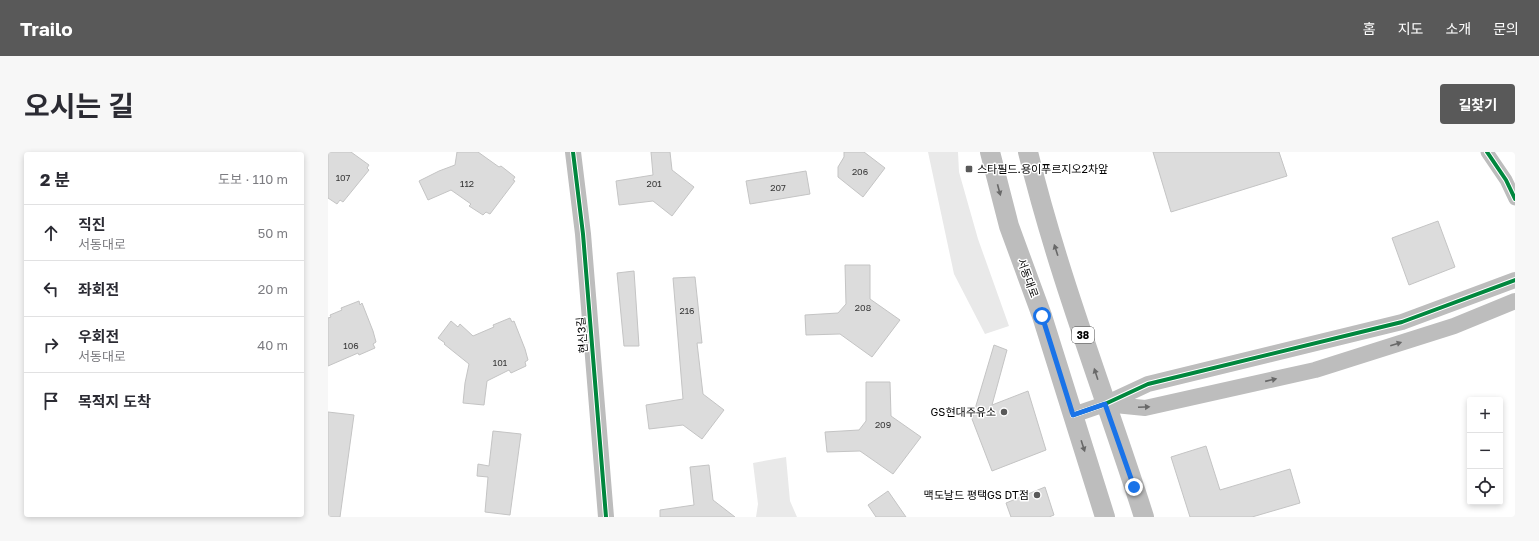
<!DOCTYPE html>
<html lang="ko">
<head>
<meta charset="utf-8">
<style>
	body { margin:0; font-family:"Golos Text","Noto Sans KR",sans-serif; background:#f7f7f7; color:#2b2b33 }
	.controls { position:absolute; right:12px; bottom:12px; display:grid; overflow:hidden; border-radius:4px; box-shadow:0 2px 6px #0003 }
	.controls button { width:36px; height:36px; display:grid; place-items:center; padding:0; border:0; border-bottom:1px solid #e1e1e2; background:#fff; color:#2b2b33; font:20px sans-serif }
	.stop { position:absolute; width:12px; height:12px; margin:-9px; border:3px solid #1a73e8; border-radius:50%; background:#fff }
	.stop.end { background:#1a73e8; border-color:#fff; box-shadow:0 1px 4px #0008 }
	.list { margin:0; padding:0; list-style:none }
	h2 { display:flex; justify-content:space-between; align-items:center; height:52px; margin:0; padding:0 16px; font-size:17px }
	h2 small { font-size:13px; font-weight:400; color:#7c7c81 }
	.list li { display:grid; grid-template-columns:26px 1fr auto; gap:12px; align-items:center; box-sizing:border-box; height:56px; padding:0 16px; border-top:1px solid #e1e1e2 }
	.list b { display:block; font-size:15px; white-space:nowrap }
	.list p { margin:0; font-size:13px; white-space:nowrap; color:#7c7c81 }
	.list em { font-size:13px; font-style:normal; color:#7c7c81 }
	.icon { flex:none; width:22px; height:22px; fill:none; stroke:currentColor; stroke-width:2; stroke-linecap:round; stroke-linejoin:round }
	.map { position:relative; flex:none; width:1187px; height:365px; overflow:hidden; border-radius:4px }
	header { display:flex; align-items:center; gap:24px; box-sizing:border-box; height:56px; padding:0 20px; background:#595959; color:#fff }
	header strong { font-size:19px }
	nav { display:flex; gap:22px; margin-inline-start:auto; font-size:14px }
	.intro { display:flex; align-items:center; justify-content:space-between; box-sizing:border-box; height:96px; padding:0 24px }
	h1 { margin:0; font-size:28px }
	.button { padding:10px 18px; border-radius:4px; background:#595959; color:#fff; font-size:14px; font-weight:700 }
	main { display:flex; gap:24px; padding:0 24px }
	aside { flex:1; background:#fff; border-radius:4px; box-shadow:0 2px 6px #0003 }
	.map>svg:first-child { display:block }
	.green { fill:#e9e9e9 }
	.building { fill:#dcdcdc; stroke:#c4c4c4 }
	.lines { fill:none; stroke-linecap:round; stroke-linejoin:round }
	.minor { stroke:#bdbdbd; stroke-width:13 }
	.tertiary { stroke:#bdbdbd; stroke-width:16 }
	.primary { stroke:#bdbdbd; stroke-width:20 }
	.cycleway-casing { stroke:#fff; stroke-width:6 }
	.cycleway { stroke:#00873e; stroke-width:4 }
	.oneway { fill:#686868 }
	.route { stroke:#1a73e8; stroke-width:5 }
	.poi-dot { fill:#595959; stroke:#fff; stroke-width:1.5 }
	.labels { text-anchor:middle; stroke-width:3; stroke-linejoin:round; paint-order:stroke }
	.number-label { font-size:9px; fill:#373737 }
	.shield { fill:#fff; stroke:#4c4c4c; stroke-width:1 }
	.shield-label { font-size:10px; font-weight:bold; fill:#000 }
	.poi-label { font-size:11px; fill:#000; stroke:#fff; text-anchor:end }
	.street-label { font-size:11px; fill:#000; stroke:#fff }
</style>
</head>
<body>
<header>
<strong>Trailo</strong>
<nav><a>홈</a><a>지도</a><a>소개</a><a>문의</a></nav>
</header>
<div class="intro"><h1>오시는 길</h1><a class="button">길찾기</a></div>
<main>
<aside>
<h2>2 분<small>도보 · 110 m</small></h2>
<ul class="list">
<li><svg class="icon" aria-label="ahead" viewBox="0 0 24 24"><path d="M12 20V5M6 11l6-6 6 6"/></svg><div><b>직진</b><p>서동대로</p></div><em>50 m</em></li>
<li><svg class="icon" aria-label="left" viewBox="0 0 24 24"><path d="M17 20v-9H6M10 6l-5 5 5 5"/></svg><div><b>좌회전</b></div><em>20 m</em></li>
<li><svg class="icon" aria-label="right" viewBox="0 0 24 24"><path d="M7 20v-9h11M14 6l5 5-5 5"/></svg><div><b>우회전</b><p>서동대로</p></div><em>40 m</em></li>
<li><svg class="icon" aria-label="arrive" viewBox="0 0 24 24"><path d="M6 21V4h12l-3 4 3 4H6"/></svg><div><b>목적지 도착</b></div></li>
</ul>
</aside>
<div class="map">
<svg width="1187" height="365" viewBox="0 0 1187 365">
	<rect width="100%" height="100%" fill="#fff"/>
	<path class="green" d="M600 0H630L631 20 650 87 681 174 657 182 626 122Z
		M458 305 462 349 469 365H428L430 352 425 311Z"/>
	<path class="building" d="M0 0H23L41 13 39 16 41 18 15 50 12 48 9 52 0 46Z
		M129 0H150L171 15 173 14 187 25 185 28 187 29 162 62 158 60 155 63 141 54 143 52 123 38 100 48 91 29 111 19 127 13Z
		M323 0H342L344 18 366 35 344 64 325 49 291 53 288 29 325 23Z
		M516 0H536L557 16 535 45 510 25V15L516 5Z
		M825 0H951L959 24 843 60Z
		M478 19 482 42 422 52 418 29Z
		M1110 69 1127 115 1081 133 1064 86Z
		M517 113H542V147L572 168 544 205 512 182 478 183 477 163 510 161 518 152Z
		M306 119 311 194H296L289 121Z
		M367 125 374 191H369L375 242 396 258 374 287 355 273 321 277 318 253 355 247 345 126Z
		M31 149 32 153 34 151 45 179 48 190 45 192 47 196 31 203 30 201 0 214V166L3 165 2 163 14 158 13 156Z
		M182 166 184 170 186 169 197 197 200 208 197 210 198 214 183 221 181 218 159 229 156 253 135 251 137 231 141 212 116 192 117 191 110 186 123 169 130 175 132 172 145 184 166 175 165 173Z
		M666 193 679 198 664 253 700 239 718 298 664 319 644 267Z
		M538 230H562L563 264 593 285 565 322 532 299 499 300 497 280 531 278 538 269Z
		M0 260 26 263 12 365H0Z
		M165 279 193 282 182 363 157 360 160 325 149 324 150 312 161 314Z
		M878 294 892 338 962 317 972 351 924 365H862L843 305Z
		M381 313 385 348 407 365H332V358L366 353 362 315Z
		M717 335 726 363 721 365H683L678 351Z
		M560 339 578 365H548L540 353Z"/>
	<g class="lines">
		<path class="minor" d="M1159 0 1178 28 1187 47"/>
		<path class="tertiary" d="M245 0 255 82 278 365
			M777 252 817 256 987 218 1126 174 1187 149
			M745 263 777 252 820 232 1074 170 1187 128"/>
		<path class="primary" d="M662 0 681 74 714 164 777 365
			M700 0C730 124 777 243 816 365"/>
		<defs>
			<path id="cycleway" d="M245 0 255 82 278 365
				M1159 0 1178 28 1187 47
				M745 263 777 252 820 232 1074 170 1187 128"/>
		</defs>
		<use href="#cycleway" class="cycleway-casing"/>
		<use href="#cycleway" class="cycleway"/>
	</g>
	<defs><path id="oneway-solid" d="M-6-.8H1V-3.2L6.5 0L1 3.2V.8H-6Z"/></defs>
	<g class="oneway">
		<use href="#oneway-solid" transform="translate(671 38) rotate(75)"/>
		<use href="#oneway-solid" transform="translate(728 98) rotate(-108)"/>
		<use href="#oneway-solid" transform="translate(1068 192) rotate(-17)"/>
		<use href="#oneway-solid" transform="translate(768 222) rotate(-108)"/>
		<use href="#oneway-solid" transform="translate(943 228) rotate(-13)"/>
		<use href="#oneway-solid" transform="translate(816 255) rotate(-3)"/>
		<use href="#oneway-solid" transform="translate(755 294) rotate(72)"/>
	</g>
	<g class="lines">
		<path class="route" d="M714 164 745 263 777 252 806 335"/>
	</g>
	<g class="poi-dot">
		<rect x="637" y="13" width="8" height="8" rx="2"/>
		<circle cx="676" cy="260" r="4"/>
		<circle cx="709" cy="343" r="4"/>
	</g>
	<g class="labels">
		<g class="number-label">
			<text x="532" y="23">206</text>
			<text x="15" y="29">107</text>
			<text x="139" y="35">112</text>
			<text x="326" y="35">201</text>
			<text x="450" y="39">207</text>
			<text x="535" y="159">208</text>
			<text x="359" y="162">216</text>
			<text x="23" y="197">106</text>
			<text x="172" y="214">101</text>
			<text x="555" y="276">209</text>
		</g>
		<rect class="shield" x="744" y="175" width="22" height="16" rx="3"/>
		<g class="shield-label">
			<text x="755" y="187">38</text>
		</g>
		<g class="poi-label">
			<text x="649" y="21" text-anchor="start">스타필드.용이푸르지오2차앞</text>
			<text x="668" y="264">GS현대주유소</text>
			<text x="701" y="347">맥도날드 평택GS DT점</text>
		</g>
		<g class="street-label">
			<text transform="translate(700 126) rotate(70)" y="4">서동대로</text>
			<text transform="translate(254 183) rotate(-95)" y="4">현신3길</text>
		</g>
	</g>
</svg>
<div class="controls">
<button>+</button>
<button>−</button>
<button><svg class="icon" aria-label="locate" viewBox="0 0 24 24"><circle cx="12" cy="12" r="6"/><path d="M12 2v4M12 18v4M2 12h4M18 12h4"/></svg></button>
</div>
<div class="stop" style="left:714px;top:164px"></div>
<div class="stop end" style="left:806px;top:335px"></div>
</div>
</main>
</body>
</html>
